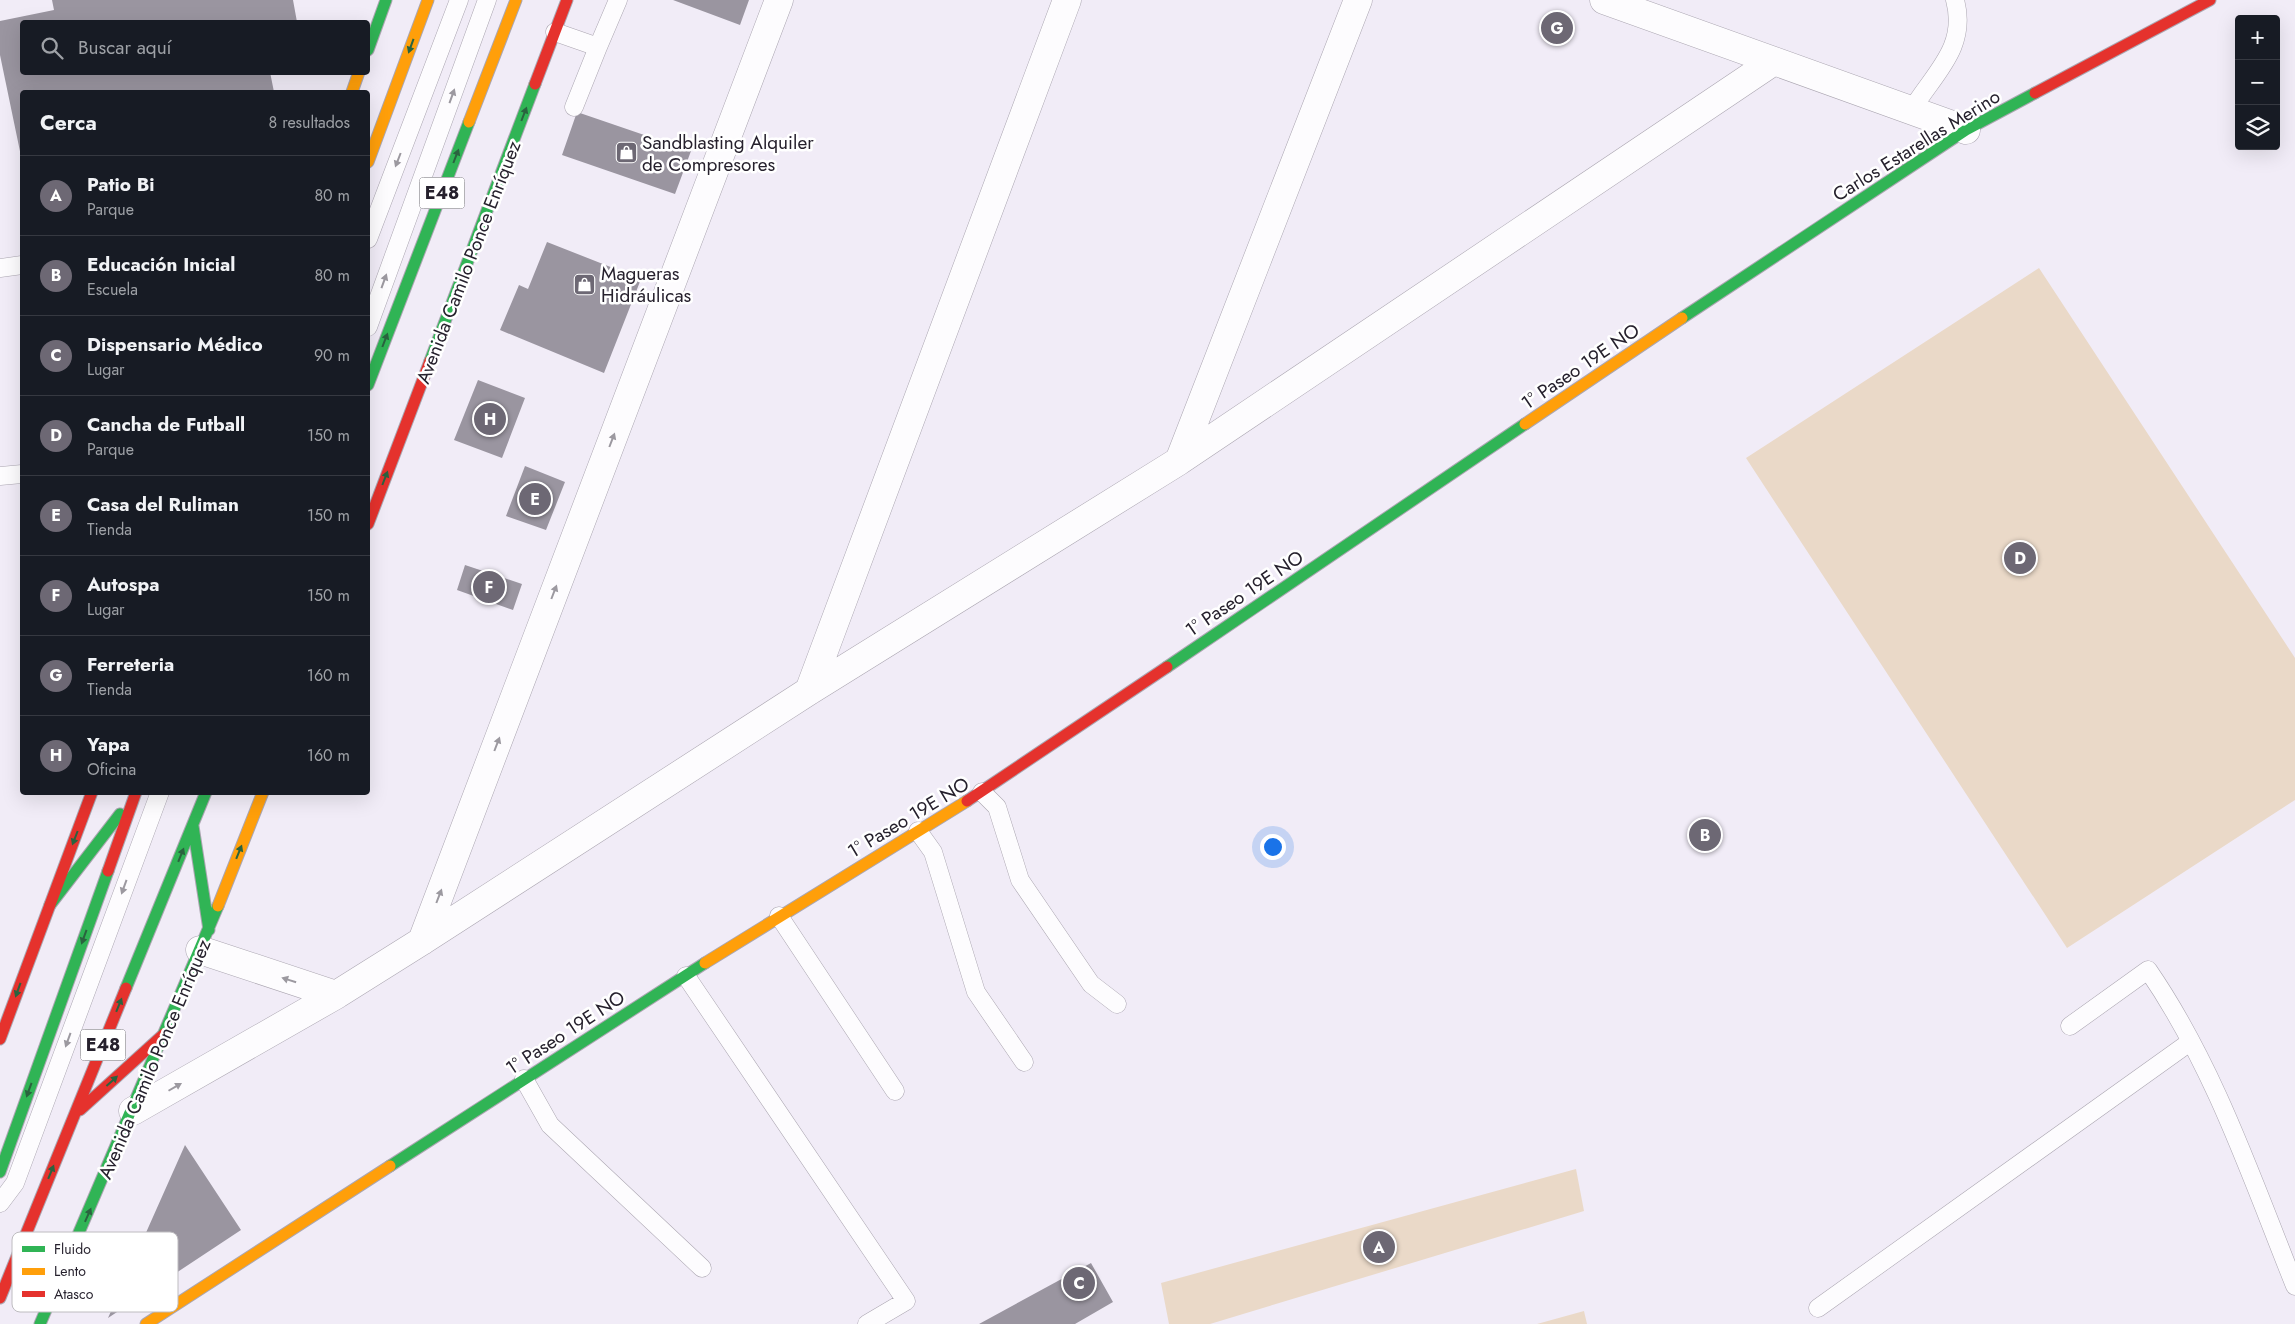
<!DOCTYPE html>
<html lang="es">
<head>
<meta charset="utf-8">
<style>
	body { margin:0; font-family:Jost,sans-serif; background:#242831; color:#f1f3f6 }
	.controls { position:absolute; right:15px; top:15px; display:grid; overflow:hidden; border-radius:5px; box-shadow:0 5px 20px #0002 }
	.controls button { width:45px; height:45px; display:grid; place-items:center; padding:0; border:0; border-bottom:1px solid #363941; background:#171b24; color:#f1f3f6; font:25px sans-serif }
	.you { position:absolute; left:1272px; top:846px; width:18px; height:18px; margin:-12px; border:4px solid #fff; border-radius:50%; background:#1a73e8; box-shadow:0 0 0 8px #1a73e833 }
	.badge { display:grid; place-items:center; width:32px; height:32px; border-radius:50%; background:#6d6874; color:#fff; font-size:16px; font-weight:700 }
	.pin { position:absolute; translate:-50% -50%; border:2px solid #fff; box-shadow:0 1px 5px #0006 }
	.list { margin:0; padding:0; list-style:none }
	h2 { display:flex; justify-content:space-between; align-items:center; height:65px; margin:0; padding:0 20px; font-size:21px }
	h2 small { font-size:16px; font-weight:400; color:#9ea1a6 }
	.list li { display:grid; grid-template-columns:32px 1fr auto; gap:15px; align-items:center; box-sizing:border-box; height:80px; padding:0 20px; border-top:1px solid #363941 }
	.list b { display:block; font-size:19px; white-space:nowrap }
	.list p { margin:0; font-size:16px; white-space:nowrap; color:#9ea1a6 }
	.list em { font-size:16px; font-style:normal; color:#9ea1a6 }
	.icon { flex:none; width:28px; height:28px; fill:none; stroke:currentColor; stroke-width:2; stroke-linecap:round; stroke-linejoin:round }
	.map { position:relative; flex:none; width:2295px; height:1324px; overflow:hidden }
	.search { position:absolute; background:#171b24; box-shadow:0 5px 20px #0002; left:20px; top:20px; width:350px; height:55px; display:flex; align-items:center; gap:12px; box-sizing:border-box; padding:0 18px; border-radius:5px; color:#9ea1a6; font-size:19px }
	.panel { position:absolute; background:#171b24; box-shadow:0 5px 20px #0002; left:20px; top:90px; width:350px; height:705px; border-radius:5px }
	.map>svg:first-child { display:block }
	.green { fill:#ead9c8 }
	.building { fill:#9a95a0 }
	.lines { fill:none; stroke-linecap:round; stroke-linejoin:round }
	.lane-casing { stroke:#aba6b1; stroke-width:19 }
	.street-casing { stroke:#aba6b1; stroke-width:29 }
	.fast-casing { stroke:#aba6b1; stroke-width:13 }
	.slow-casing { stroke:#aba6b1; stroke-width:13 }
	.jam-casing { stroke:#aba6b1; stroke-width:13 }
	.lane { stroke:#fdfcfe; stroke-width:18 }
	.street { stroke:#fdfcfe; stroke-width:28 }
	.fast { stroke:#30b455; stroke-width:11 }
	.slow { stroke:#ff9f0a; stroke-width:11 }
	.jam { stroke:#e5322d; stroke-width:11 }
	.oneway { fill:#2a633f }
	.oneway2 { fill:#9c99a0 }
	.labels { text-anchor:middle; stroke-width:5; stroke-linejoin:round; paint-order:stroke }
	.shield { fill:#fff; stroke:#67646c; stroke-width:1 }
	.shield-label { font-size:18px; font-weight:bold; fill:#26212d }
	.poi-label { font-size:19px; fill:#26212d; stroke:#fff; text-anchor:start }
	.street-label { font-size:19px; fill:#26212d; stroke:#fff }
	.key { fill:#fff; stroke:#bebcc0; stroke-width:1 }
	.key-label { font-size:14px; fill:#26212d }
</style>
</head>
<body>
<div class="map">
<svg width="2295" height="1324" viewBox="0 0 2295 1324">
	<rect width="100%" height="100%" fill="#f1ecf7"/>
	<path class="green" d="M2039 268 2295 658V800L2067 948 1746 458Z
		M1576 1169 1584 1211 1210 1324H1169L1161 1283Z
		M1584 1311 1587 1324H1537Z"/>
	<path class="building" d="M52 0H293L297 22H22V72H270L274 92H22V161L0 55V21L54 10Z
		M673 0H749L740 25Z
		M577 112 691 151 675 194 562 155Z
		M547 242 641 279 604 373 500 330 519 285 528 289Z
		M478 380 525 398 502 458 454 440Z
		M525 466 565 482 546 530 506 516Z
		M465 565 522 584 513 610 457 590Z
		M185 1145 241 1230 108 1318Z
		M1091 1263 1113 1302 1075 1324H979Z"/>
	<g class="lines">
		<defs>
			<path id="lane" d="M555 32 598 47 618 0
				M574 107 598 47
				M1911 111C1933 74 1968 48 1955 0
				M368 239 459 0
				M0 268 22 265
				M368 327 487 0
				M0 476 22 474
				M982 792 997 807 1020 880 1091 984 1117 1004
				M918 831 933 852 976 992 1024 1062
				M779 916 895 1091
				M686 976 906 1301 867 1324
				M2070 1026 2148 970C2214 1066 2252 1179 2295 1286
				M524 1079 550 1125 702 1268
				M0 1203 15 1183 160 792
				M1818 1308 2190 1042"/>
			<path id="street" d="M1604 0 1966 130
				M1179 461 1358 0
				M809 691 1067 0
				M422 941 779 0
				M200 950 336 995
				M133 1111 336 995 422 941 809 691 1179 461 1774 61"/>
			<path id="fast" d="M368 50 386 0
				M1682 318 1966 130 2035 93
				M430 361 535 84
				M368 385 469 122
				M1167 667 1525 424
				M193 826 209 930
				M50 905 120 814
				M126 988 206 792
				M390 1166 705 963
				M0 1172 108 871
				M40 1324 218 906"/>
			<path id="slow" d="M352 92 359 72
				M469 122 516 0
				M368 162 428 0
				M1525 424 1682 318
				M218 906 263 792
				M705 963 967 801
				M146 1324 390 1166"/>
			<path id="jam" d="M535 84 567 0
				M2035 93 2210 0
				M368 524 430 361
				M967 801 1167 667
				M108 871 136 792
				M0 1039 92 792
				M80 1110 164 1034
				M0 1298 126 988"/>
		</defs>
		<use href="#lane" class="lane-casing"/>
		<use href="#street" class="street-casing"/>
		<use href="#fast" class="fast-casing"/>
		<use href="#slow" class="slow-casing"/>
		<use href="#jam" class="jam-casing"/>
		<use href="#lane" class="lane"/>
		<use href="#street" class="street"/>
		<use href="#fast" class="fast"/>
		<use href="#slow" class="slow"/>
		<use href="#jam" class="jam"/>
	</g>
	<defs><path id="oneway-solid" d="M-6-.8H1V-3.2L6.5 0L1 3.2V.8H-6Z" transform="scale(1.25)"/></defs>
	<g class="oneway">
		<use href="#oneway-solid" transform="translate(411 46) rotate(110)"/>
		<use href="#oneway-solid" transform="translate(524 114) rotate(-69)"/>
		<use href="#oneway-solid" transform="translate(456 156) rotate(-69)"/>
		<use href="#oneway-solid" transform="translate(385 340) rotate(-69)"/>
		<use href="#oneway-solid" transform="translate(385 478) rotate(-69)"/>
		<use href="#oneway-solid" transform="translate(75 838) rotate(111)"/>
		<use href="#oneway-solid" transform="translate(239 852) rotate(-68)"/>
		<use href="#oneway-solid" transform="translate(181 855) rotate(-68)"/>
		<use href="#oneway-solid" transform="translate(84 937) rotate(110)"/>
		<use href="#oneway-solid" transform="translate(18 990) rotate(110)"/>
		<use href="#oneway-solid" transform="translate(119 1005) rotate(-68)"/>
		<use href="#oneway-solid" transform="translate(112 1081) rotate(-42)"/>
		<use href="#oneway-solid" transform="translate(29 1090) rotate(110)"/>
		<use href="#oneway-solid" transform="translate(51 1172) rotate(-68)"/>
		<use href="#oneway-solid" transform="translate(88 1215) rotate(-66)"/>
	</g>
	<g class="oneway2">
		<use href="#oneway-solid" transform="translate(452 96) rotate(-70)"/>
		<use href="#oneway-solid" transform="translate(398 160) rotate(111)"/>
		<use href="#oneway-solid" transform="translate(384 281) rotate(-70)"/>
		<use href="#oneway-solid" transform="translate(612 440) rotate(-69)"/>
		<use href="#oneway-solid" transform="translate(554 592) rotate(-69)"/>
		<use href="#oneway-solid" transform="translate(497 744) rotate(-69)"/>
		<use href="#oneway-solid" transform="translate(124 887) rotate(110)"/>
		<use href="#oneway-solid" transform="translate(439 896) rotate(-69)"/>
		<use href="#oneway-solid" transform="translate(289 980) rotate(-162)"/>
		<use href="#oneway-solid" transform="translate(68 1040) rotate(110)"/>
		<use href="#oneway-solid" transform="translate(175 1087) rotate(-30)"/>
	</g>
	<defs>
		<symbol id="shop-square" viewBox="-11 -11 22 22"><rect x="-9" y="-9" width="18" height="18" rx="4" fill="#6d6874" stroke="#fff"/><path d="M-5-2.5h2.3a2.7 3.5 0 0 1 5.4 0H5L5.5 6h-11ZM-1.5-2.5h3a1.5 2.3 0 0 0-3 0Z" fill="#fff"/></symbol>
	</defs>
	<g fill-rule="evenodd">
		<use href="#shop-square" x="614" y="140" width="25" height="25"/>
		<use href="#shop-square" x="572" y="272" width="25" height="25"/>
	</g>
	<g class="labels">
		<g class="shield">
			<rect x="419.5" y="177.5" width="45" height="31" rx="4"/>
			<rect x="80.5" y="1029.5" width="45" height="31" rx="4"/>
		</g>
		<g class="shield-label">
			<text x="442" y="199">E48</text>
			<text x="103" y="1051">E48</text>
		</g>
		<g class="poi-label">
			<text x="642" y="149">Sandblasting Alquiler<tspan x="642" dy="22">de Compresores</tspan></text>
			<text x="601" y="280">Magueras<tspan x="601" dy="22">Hidráulicas</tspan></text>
		</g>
		<g class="street-label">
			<text transform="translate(1916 145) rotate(-32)" y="7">Carlos Estarellas Merino</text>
			<text transform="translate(468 262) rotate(-69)" y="7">Avenida Camilo Ponce Enríquez</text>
			<text transform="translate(1580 366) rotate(-34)" y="7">1° Paseo 19E NO</text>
			<text transform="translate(1244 593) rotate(-34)" y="7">1° Paseo 19E NO</text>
			<text transform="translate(908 817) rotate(-31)" y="7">1° Paseo 19E NO</text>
			<text transform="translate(565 1032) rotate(-33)" y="7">1° Paseo 19E NO</text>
			<text transform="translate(154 1059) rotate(-67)" y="7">Avenida Camilo Ponce Enríquez</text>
		</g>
	</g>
	<rect x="12" y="1232" width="166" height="80" rx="8" class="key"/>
	<rect x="22" y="1246" width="23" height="6" fill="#30b455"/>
	<rect x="22" y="1268" width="23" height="7" fill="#ff9f0a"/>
	<rect x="22" y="1291" width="23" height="6" fill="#e5322d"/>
	<g class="key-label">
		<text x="54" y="1254">Fluido</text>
		<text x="54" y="1276">Lento</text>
		<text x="54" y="1299">Atasco</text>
	</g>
</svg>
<div class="controls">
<button>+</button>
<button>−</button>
<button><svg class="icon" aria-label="layers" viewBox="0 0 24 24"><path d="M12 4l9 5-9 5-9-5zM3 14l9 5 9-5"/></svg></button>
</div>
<div class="you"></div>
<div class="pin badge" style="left:1379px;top:1247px">A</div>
<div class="pin badge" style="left:1705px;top:835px">B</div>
<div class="pin badge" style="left:1079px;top:1283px">C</div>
<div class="pin badge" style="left:2020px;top:558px">D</div>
<div class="pin badge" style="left:535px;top:499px">E</div>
<div class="pin badge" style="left:489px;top:587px">F</div>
<div class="pin badge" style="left:1557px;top:28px">G</div>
<div class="pin badge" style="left:490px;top:419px">H</div>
<div class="search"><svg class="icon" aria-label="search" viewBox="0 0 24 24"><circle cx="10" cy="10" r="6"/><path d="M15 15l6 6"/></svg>Buscar aquí</div>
<section class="panel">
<h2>Cerca<small>8 resultados</small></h2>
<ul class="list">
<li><span class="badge">A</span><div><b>Patio Bi</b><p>Parque</p></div><em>80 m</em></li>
<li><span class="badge">B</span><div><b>Educación Inicial</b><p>Escuela</p></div><em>80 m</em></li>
<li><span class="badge">C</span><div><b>Dispensario Médico</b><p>Lugar</p></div><em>90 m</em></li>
<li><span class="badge">D</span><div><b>Cancha de Futball</b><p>Parque</p></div><em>150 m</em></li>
<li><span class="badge">E</span><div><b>Casa del Ruliman</b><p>Tienda</p></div><em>150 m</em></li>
<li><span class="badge">F</span><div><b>Autospa</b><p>Lugar</p></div><em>150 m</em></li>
<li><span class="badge">G</span><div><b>Ferreteria</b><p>Tienda</p></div><em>160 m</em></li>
<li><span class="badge">H</span><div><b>Yapa</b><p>Oficina</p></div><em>160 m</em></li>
</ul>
</section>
</div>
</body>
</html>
